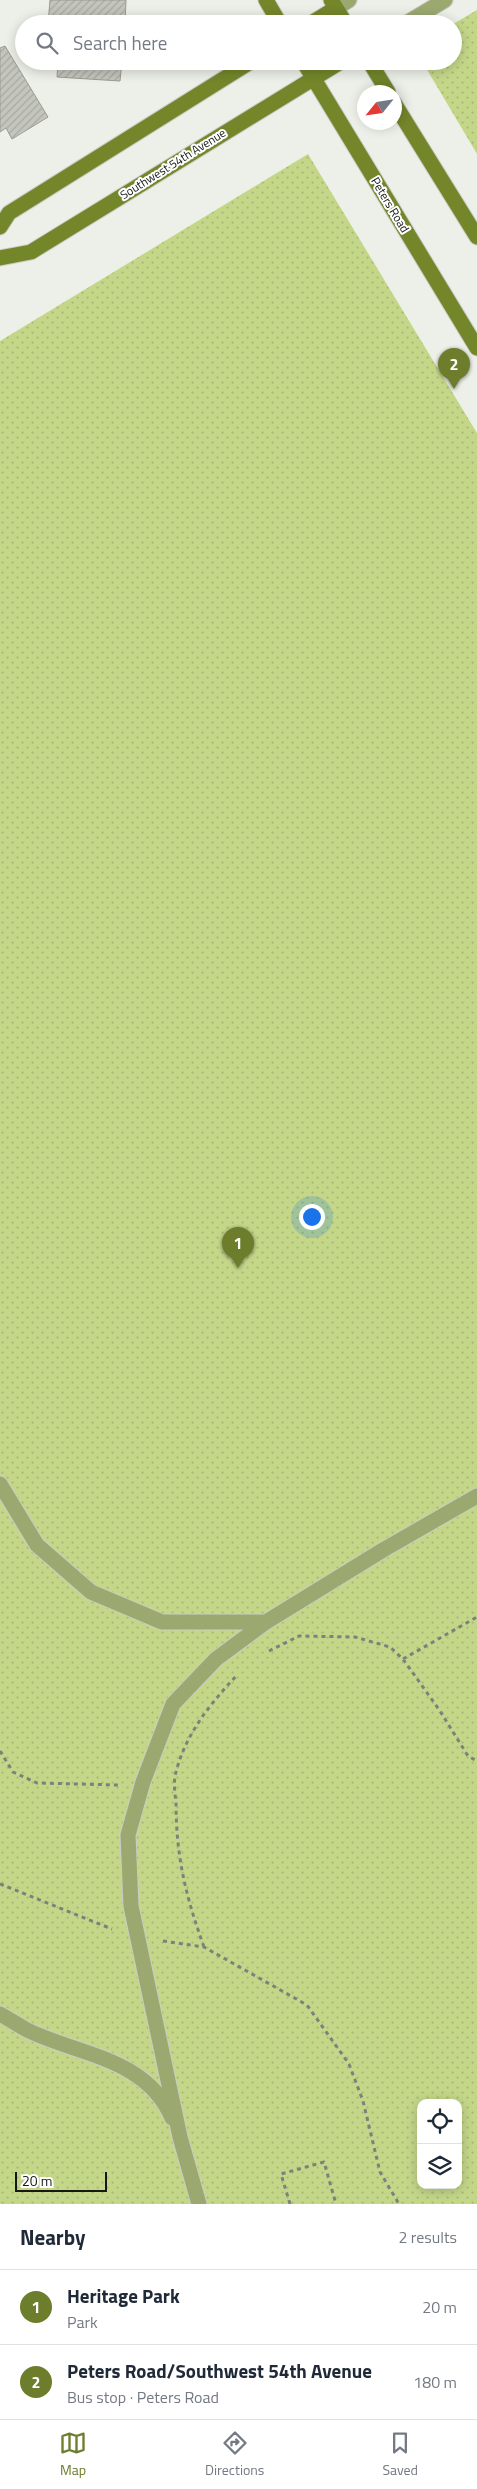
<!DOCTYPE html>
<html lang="en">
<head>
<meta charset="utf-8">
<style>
	body { margin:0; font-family:"Titillium Web",sans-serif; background:#f6f6f7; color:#1f2937 }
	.controls { position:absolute; right:15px; bottom:15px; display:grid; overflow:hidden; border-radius:10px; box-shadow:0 2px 12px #0003 }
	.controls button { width:45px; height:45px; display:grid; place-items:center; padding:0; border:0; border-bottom:1px solid #e0e1e3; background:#fff; color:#1f2937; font:25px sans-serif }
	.compass { position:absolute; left:357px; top:85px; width:45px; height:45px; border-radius:50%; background:#fff; box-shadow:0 2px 12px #0003; rotate:240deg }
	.scale { position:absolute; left:15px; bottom:12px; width:92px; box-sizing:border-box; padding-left:5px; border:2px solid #171715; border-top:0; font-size:14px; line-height:18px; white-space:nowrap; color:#171715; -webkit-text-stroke:4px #fff; paint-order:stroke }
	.you { position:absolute; left:311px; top:1216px; width:18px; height:18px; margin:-12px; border:4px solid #fff; border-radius:50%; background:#1a73e8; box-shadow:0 0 0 8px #1a73e833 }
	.badge { display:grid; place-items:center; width:32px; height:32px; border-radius:50%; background:#6c7d2b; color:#fff; font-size:16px; font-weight:700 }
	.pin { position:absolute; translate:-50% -41px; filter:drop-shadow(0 1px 2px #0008) }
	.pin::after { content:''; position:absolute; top:26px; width:18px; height:15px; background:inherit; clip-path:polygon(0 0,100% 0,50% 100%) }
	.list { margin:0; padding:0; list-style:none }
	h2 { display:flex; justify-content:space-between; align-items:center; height:65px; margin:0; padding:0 20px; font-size:21px }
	h2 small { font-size:16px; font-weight:400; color:#747a83 }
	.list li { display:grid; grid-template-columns:32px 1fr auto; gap:15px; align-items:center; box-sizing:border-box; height:75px; padding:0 20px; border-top:1px solid #e0e1e3 }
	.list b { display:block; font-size:19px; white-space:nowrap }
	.list p { margin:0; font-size:16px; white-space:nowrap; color:#747a83 }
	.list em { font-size:16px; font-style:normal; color:#747a83 }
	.icon { flex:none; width:28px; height:28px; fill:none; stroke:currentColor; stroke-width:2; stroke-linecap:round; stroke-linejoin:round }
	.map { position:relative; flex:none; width:477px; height:2204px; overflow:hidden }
	.search { position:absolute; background:#fff; box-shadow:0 2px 12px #0003; left:15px; right:15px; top:15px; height:55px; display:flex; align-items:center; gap:12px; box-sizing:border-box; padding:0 18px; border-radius:28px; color:#747a83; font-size:19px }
	.sheet { height:215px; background:#fff }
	nav { display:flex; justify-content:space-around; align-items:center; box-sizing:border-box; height:70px; border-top:1px solid #e0e1e3; background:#fff; font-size:14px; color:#747a83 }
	nav a { display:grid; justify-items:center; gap:2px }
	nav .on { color:#6c7d2b }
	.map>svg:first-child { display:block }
	.park { fill:url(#park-dots); fill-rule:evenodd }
	.building { fill:url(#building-hatch); stroke:#999b94 }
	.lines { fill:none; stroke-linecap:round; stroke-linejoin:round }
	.lane-casing { stroke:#cbcdc6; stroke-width:17 }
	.street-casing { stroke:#cbcdc6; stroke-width:17 }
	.secondary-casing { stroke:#cbcdc6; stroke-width:17 }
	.path { stroke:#7e807b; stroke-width:3; stroke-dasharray:4 4; stroke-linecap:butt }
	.lane { stroke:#9ba971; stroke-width:15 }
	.street { stroke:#9ba971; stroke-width:15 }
	.secondary { stroke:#73862a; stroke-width:15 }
	.labels { text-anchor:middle; stroke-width:4; stroke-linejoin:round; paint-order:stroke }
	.street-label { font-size:12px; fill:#171715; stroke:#fff }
</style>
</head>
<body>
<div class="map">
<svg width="477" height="2204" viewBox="0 0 477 2204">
	<defs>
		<pattern id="park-dots" width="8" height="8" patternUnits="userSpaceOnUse" patternTransform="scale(1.25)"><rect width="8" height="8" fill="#c4d789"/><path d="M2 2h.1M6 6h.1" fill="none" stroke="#a8b875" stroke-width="1.8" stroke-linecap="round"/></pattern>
		<pattern id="building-hatch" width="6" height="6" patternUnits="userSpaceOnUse" patternTransform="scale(1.25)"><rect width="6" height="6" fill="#c4c6be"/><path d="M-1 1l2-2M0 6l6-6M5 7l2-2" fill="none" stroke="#a8a9a2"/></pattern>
	</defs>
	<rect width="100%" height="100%" fill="#edf0e8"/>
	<path class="park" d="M477 10V154L426 68 427 61H453V24Z
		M308 154 477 433V2204H0V341ZM421 2103H458V2185H421Z"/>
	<path class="building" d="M50 0H126L125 24H48Z
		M5 46 48 117 12 139 6 128 0 132V48Z
		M58 61H122L120 81 57 77Z"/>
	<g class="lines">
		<defs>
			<path id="lane" d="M0 1484 37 1545 91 1592 162 1622H266
				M0 2014C9 2019 18 2025 27 2030 78 2055 147 2058 172 2118
				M199 2204 180 2137 131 1906 128 1835 143 1782 173 1704 216 1659 266 1622 383 1550 477 1496"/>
			<path id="street" d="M336 8 349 0
				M405 24 445 0"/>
			<path id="secondary" d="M266 0 280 24
				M331 0 346 24
				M310 24 336 8
				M303 61 477 348
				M369 61 388 92
				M394 103 477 237
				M0 227 9 213 252 61
				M0 258 31 252 342 61"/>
		</defs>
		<use href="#lane" class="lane-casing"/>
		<use href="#street" class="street-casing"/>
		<use href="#secondary" class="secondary-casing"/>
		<path class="path" d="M269 1651 299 1636 355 1637 390 1647 403 1659 440 1711 468 1756 477 1761
			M403 1659 477 1617
			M0 1751 13 1772 37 1783 118 1785
			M0 1884 112 1929
			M163 1941 204 1947 307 2005 349 2064 363 2101 380 2172 399 2204
			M204 1947C186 1897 176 1857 176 1803 175 1793 173 1782 176 1772 186 1733 211 1703 238 1674
			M290 2204 281 2174 324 2162 336 2204"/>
		<use href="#lane" class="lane"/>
		<use href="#street" class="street"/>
		<use href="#secondary" class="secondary"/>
	</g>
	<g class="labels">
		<g class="street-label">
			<text transform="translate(173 164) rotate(-32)" y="4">Southwest 54th Avenue</text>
			<text transform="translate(390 205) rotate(59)" y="4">Peters Road</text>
		</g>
	</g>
</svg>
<div class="controls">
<button><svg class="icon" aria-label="locate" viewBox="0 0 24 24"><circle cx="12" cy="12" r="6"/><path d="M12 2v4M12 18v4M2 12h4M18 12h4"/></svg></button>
<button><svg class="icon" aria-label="layers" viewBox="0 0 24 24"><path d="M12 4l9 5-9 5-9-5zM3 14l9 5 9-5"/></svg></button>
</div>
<svg class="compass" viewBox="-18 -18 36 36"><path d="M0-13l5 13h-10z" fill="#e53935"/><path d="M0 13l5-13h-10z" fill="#747a83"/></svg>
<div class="scale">20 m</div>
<div class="you"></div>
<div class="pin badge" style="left:238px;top:1268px">1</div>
<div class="pin badge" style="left:454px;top:389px">2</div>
<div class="search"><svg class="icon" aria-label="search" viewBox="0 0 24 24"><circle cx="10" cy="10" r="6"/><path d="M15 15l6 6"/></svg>Search here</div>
</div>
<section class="sheet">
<h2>Nearby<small>2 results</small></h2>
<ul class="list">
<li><span class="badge">1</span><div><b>Heritage Park</b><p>Park</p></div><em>20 m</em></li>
<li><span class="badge">2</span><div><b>Peters Road/Southwest 54th Avenue</b><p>Bus stop · Peters Road</p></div><em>180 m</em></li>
</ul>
</section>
<nav>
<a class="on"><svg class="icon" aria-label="map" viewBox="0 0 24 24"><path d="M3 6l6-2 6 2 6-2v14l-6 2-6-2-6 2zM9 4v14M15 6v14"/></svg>Map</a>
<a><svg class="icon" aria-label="directions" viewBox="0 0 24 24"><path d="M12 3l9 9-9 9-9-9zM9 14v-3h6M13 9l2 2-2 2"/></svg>Directions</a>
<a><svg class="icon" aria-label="saved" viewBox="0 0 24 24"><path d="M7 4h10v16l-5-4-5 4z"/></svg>Saved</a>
</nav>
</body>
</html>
